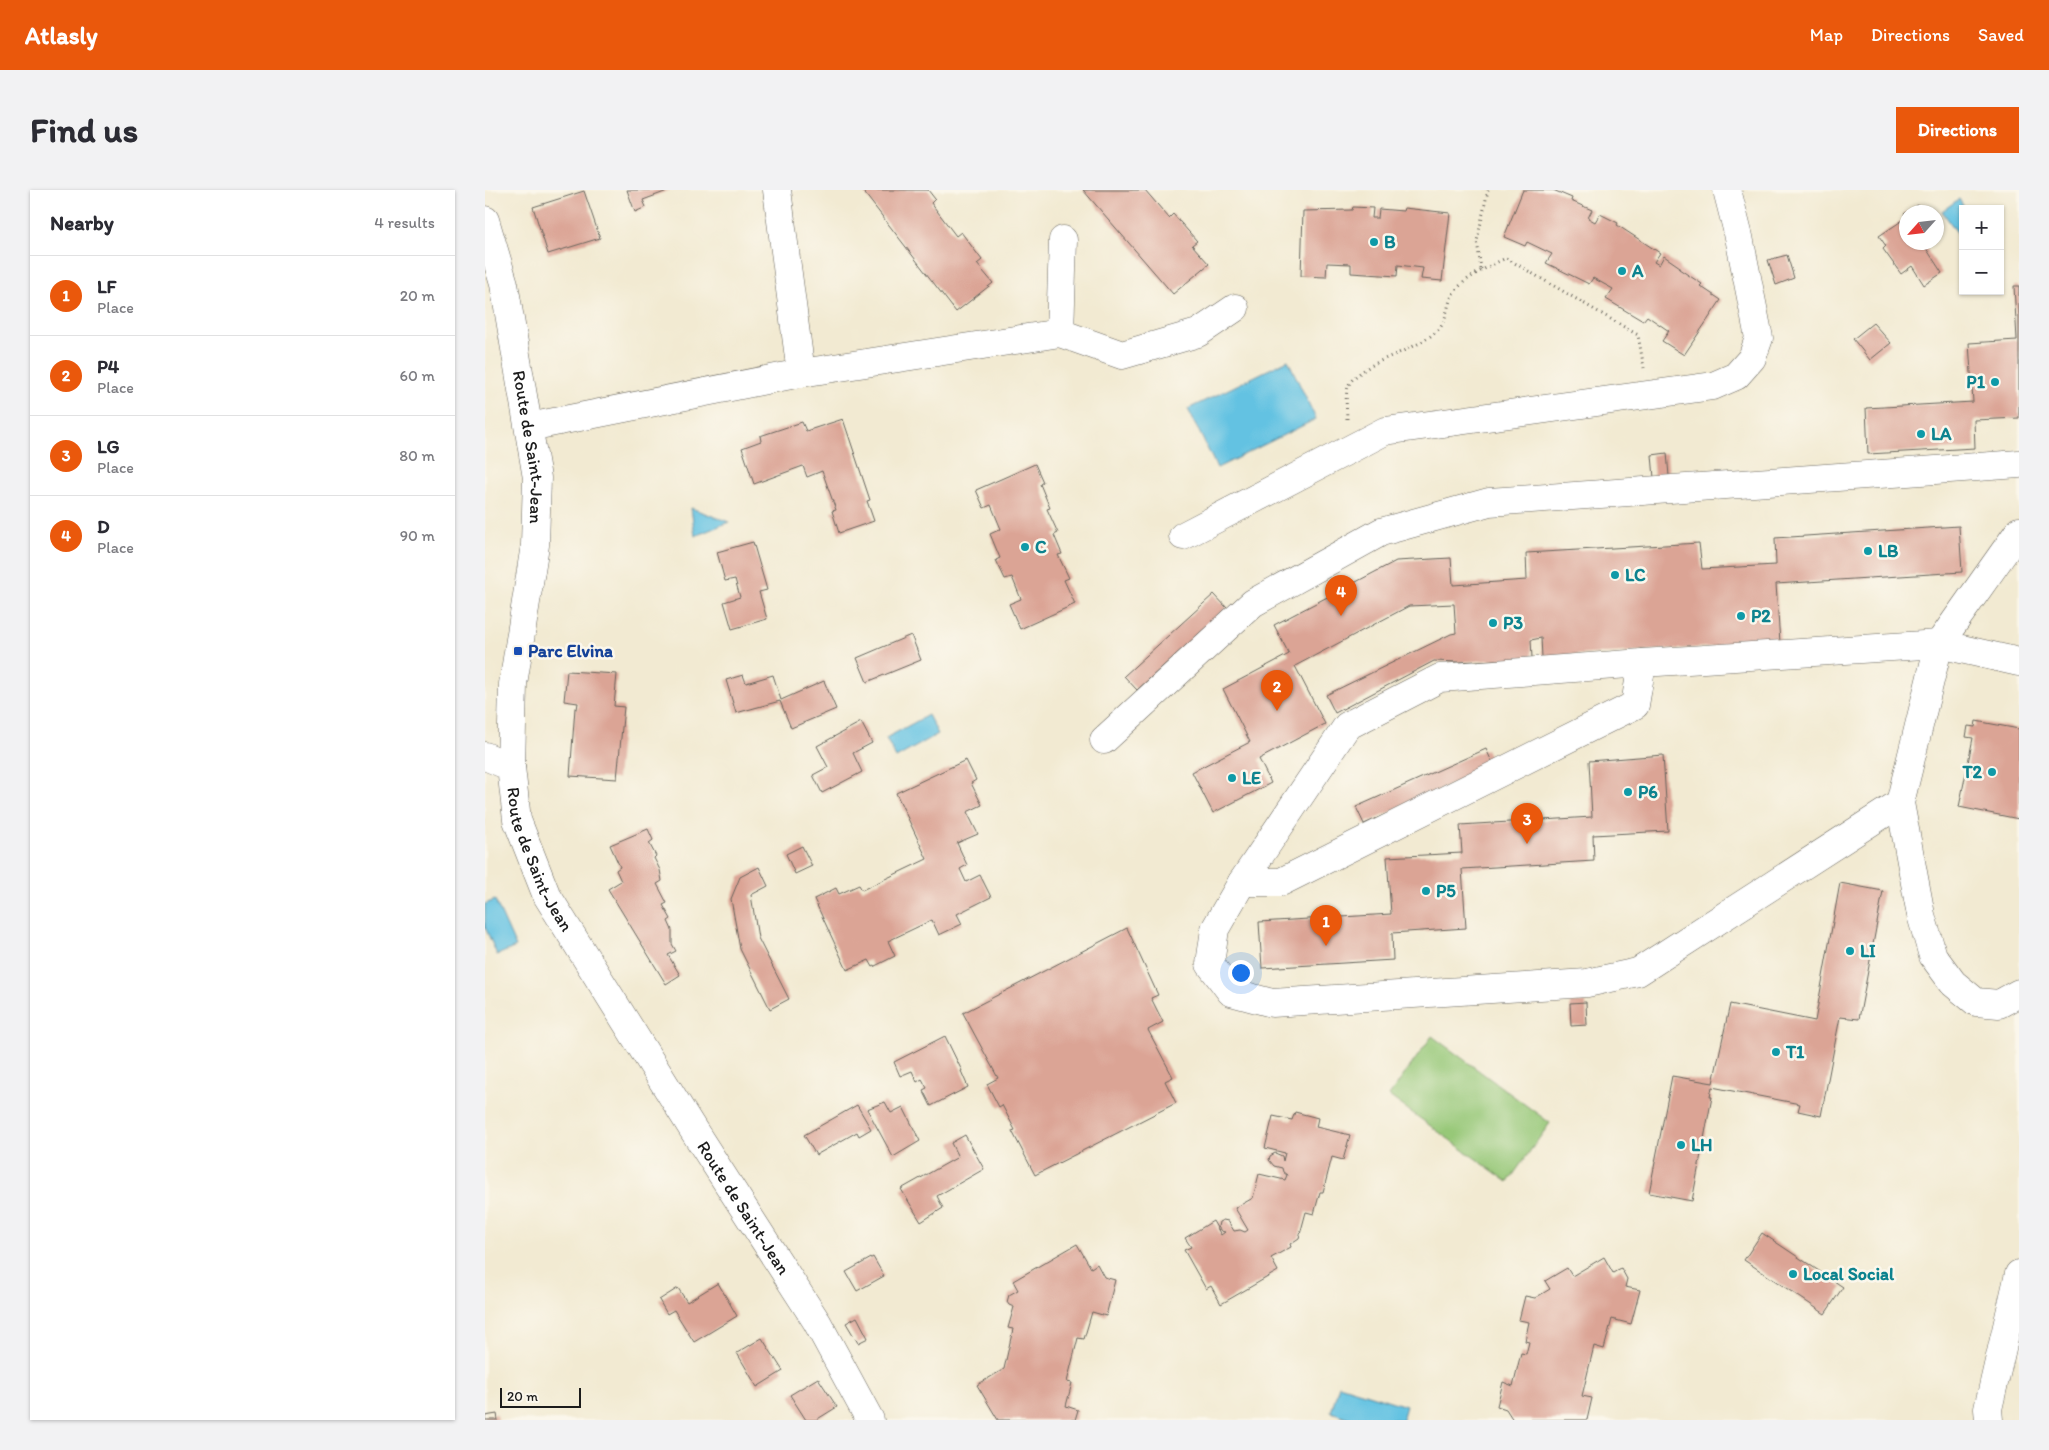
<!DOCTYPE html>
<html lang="en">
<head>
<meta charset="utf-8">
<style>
	body { margin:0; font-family:Itim,sans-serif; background:#f2f2f3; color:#2b2b33 }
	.controls { position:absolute; right:15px; top:15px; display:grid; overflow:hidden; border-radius:0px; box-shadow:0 1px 4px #0004 }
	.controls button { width:45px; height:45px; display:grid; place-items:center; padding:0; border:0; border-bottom:1px solid #e1e1e2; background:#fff; color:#2b2b33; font:25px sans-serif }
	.compass { position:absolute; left:1414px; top:15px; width:45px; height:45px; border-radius:50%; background:#fff; box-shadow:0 1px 4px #0004; rotate:243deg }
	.scale { position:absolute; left:15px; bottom:12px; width:81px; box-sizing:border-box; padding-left:5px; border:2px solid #1c1c1c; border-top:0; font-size:14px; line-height:18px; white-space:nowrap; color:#1c1c1c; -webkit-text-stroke:4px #fbf7ec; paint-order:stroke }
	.you { position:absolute; left:755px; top:782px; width:18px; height:18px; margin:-12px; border:4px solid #fff; border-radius:50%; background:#1a73e8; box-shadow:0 0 0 8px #1a73e833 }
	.badge { display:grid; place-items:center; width:32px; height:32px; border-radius:50%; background:#ea580c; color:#fff; font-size:16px; font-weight:700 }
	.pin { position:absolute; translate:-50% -41px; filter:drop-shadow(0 1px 2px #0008) }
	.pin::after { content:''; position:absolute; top:26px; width:18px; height:15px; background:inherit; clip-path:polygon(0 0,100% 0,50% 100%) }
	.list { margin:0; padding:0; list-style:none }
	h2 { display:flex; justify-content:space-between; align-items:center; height:65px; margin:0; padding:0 20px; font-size:21px }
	h2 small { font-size:16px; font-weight:400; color:#7c7c81 }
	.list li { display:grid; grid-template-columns:32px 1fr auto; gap:15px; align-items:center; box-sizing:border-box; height:80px; padding:0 20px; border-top:1px solid #e1e1e2 }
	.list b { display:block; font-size:19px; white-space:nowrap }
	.list p { margin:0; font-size:16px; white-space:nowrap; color:#7c7c81 }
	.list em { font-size:16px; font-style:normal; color:#7c7c81 }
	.map { position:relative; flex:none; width:1534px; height:1230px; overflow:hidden; border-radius:0px }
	header { display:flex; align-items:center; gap:30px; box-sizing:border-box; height:70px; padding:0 25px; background:#ea580c; color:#fff }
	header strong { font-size:24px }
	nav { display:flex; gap:28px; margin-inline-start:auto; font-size:18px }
	.intro { display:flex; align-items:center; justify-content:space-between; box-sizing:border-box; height:120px; padding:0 30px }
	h1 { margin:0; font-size:35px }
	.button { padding:12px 22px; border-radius:0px; background:#ea580c; color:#fff; font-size:18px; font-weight:700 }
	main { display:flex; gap:30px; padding:0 30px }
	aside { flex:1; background:#fff; border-radius:0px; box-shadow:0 1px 4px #0004 }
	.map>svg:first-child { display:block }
	.green { fill:#97c878; stroke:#5a724a }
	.water { fill:#64c2e2; stroke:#406f7f }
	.building { fill:#dba495 }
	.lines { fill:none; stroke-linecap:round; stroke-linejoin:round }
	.minor-casing { stroke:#67645c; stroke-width:29 }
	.path { stroke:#67645c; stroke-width:3; stroke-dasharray:1 4; stroke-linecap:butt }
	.minor { stroke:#fff; stroke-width:28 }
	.culture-dot { fill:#0f9aa8; stroke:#fbf7ec; stroke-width:2 }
	.transit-dot { fill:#1a4fb4; stroke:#fbf7ec; stroke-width:2 }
	.labels { text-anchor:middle; stroke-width:5; stroke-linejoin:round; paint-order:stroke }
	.culture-label { font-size:18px; font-weight:bold; fill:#0d838f; stroke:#fbf7ec; text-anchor:start }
	.street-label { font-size:18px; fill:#1c1c1c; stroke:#fbf7ec }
	.transit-label { font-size:18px; font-weight:bold; fill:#164399; stroke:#fbf7ec; text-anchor:start }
</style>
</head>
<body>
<header>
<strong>Atlasly</strong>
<nav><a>Map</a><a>Directions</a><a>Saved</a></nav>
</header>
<div class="intro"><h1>Find us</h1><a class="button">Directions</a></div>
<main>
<aside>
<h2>Nearby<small>4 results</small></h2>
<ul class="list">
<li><span class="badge">1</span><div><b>LF</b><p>Place</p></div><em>20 m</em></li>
<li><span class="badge">2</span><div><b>P4</b><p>Place</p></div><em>60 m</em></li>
<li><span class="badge">3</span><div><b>LG</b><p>Place</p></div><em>80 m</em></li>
<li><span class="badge">4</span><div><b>D</b><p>Place</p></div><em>90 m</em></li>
</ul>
</aside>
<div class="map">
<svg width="1534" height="1230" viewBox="0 0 1534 1230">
	<rect width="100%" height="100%" fill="#fbf7ec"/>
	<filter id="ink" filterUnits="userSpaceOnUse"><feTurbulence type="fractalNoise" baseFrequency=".02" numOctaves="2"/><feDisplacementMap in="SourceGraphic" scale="10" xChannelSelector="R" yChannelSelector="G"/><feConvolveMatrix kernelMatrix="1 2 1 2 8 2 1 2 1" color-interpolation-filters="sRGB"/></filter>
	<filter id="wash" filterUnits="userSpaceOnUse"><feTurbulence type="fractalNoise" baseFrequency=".0096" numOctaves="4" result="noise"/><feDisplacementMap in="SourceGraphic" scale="20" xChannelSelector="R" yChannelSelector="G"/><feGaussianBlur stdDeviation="1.12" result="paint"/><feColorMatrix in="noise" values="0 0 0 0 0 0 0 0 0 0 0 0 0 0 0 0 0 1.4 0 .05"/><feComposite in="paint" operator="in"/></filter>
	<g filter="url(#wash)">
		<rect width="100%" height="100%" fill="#f2ead2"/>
		<path class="green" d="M947 846 1065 933 1023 992 904 906Z"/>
		<path class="water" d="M1474 9 1480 19H1478V51L1457 21Z
			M803 170 831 229 732 278 703 219Z
			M206 318 244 332 210 346Z
			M443 525 453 544 411 568 401 548Z
			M10 710 31 757 12 765 0 737V714Z
			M854 1195 921 1216 917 1230H870L846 1222Z"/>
		<g id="blocks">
			<path class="building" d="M142 0H185L158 10 161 17 150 22Z
				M377 0H443L450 9 446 13 471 46 476 42 497 70 492 74 508 93 471 122Z
				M598 0H660L684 28 688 24 712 51 707 55 724 74 688 104Z
				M1038 0H1068L1087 8 1086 11 1107 20 1103 28 1110 32 1115 24 1133 33 1132 35 1175 63 1169 72 1174 75 1179 66 1195 77 1194 79 1217 94 1215 96 1236 110 1199 165 1177 151 1184 141 1162 126 1158 131 1121 109 1128 99 1108 88 1104 94 1061 73 1067 64 1042 52 1040 56 1019 47Z
				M99 1 115 48 63 64 48 17Z
				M1433 15 1438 22H1422V52H1437L1457 83 1439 95 1427 76 1416 84 1398 59 1401 56 1394 46 1421 28 1419 24Z
				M868 17 888 18 887 28H893L894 19 918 21 919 18 965 23 957 91 936 89 938 78 913 75 912 86 866 83V74L842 73 841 87 816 86 818 21 867 20Z
				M1302 65 1309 88 1291 95 1283 70Z
				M1529 96H1534V228L1489 230 1490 258 1383 264 1381 218 1488 212 1484 153 1532 150Z
				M1388 133 1406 153 1385 170 1368 149Z
				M358 229 385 310 382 311 389 331 354 343 347 321 351 320 337 281 322 287 318 276 269 294 257 258 276 251 275 246 317 232 321 241Z
				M1182 263 1184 286 1169 288 1167 265Z
				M550 274 558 292 555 294 565 318 562 319 573 343 569 345 577 364 573 365 584 388 579 390 590 414 535 439 524 414 536 409 527 387 520 389 511 370 515 368 505 344 516 339 506 315 499 318 491 300Z
				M1474 336 1477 382 1291 394 1295 453 1057 467 1056 448 1046 450 1047 468 973 472 949 471 850 523 841 505 966 444 971 443 969 414 924 416 810 476 840 534 774 569 786 593 728 623 707 582 765 552 738 499 804 464 789 435 911 371 966 368 968 395 1042 390 1041 363 1214 353 1217 379 1291 375 1290 348Z
				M268 352 282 400 274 402 282 429 247 439 239 412 255 407 250 389 240 391 232 362Z
				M729 404 742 418 652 500 639 486Z
				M426 445 436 470 382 492 372 468Z
				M82 481 132 484 129 516 139 517 132 589 85 586 90 518 92 519 93 513 79 511Z
				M258 485 261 493 288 485 296 510 339 491 351 519 306 538 295 511 251 523 241 490Z
				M1491 531 1534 539V629L1474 617 1488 548 1481 547 1483 536 1490 537Z
				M376 532 387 553 368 563 377 582 337 603 328 585 343 577 332 556Z
				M1001 559 1009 576 879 634 871 617Z
				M1178 565 1183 641 1108 645 1109 671 977 679 981 738 907 743 908 770 777 778 774 732 906 724 902 667 977 663 975 635 1107 627 1104 571Z
				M481 570 491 590 486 593 497 615 482 622 493 644 472 653 482 675 475 679 481 692 495 685 506 707 472 724 477 734 454 745 447 730 403 751 410 766 388 777 384 770 362 780 329 709 351 698 354 704 374 695 377 700 442 669 411 603Z
				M163 639 168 650 164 653 171 666 169 668 175 680 177 691 172 694 182 713 178 715 186 729 183 731 187 740V754L191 761 183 765 195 785 181 794 123 699 136 691 131 680 135 677 125 655Z
				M317 656 327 676 310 684 301 664Z
				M274 677 283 696 266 705 273 748 304 809 285 819 255 759 246 709 255 687Z
				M1355 693 1398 701 1374 829 1355 827 1336 926 1313 921 1315 914 1227 897 1225 907H1227L1207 1011 1164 1003 1187 886 1228 893 1245 814 1330 831Z
				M642 738 673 805 666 808 678 832 663 840 688 887 680 891 691 913 550 985 527 941 530 940 517 915 514 917 502 894 513 888 478 823Z
				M1101 812 1102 835 1086 836 1085 813Z
				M460 846 477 881H476L483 897 446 916 438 900 442 898 437 889 432 892 427 881 415 886 409 872Z
				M400 912 406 923 418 917 435 951 408 967 382 919Z
				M372 915 386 939 374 946 372 942 331 965 319 945Z
				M810 922 833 928 831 937 865 945 858 970 847 967 838 1002H835L829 1024 821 1022 814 1048 805 1054 806 1057 786 1068 793 1081 736 1114 726 1096 721 1099 699 1060 706 1057 700 1048 728 1031 736 1045 740 1042 736 1041 733 1037 734 1032 738 1030 743 1031 749 1041 755 1040 760 1042 763 1040 750 1018 768 1008 774 984 800 990 802 985 798 982 797 978 789 976 784 970 785 966 790 963 797 966 798 971 800 963 780 958 788 926 807 930Z
				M480 945 499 979 452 1006 458 1018 436 1032 416 999 473 967 466 953Z
				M1277 1043 1358 1097 1340 1124 1259 1070Z
				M592 1054 606 1078 612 1074 619 1087 630 1090 621 1126 607 1122 599 1149 593 1148 582 1192 587 1193 581 1216 593 1220 590 1230H513L492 1195 519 1179 528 1139 523 1138 529 1117 524 1115 522 1112 524 1105 533 1100 528 1091Z
				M388 1067 399 1086 372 1101 361 1082Z
				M1119 1067 1128 1083 1136 1078 1142 1089 1140 1097 1155 1100 1146 1134 1127 1129 1119 1159 1109 1156 1097 1206 1107 1208 1102 1230H1028L1021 1219 1012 1216 1018 1192 1028 1196 1036 1163 1041 1164 1044 1152 1040 1151 1044 1132 1034 1130 1040 1106 1050 1108 1065 1099 1060 1091 1082 1078 1087 1086Z
				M233 1093 252 1126 209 1152 189 1120 182 1124 174 1110 193 1098 202 1112Z
				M372 1127 383 1148 373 1153 361 1133Z
				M277 1148 298 1181 272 1197 252 1163Z
				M333 1188 352 1217 331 1230H321L305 1205Z
				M12 1224 13 1230H0V1226Z"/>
		</g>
	</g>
	<g filter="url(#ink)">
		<use href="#blocks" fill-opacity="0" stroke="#67645c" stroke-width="1"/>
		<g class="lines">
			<defs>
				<g id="minor">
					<path d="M292 0 316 183"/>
					<path id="s1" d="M0 30 19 94 52 288 50 355 28 494 26 577 32 630 61 704 209 941 332 1132 385 1230"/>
					<path d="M575 143 578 50"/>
					<path d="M44 237 316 183 575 143 637 165 713 143 750 118"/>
					<path d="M1534 341 1454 454 1415 613 1436 725 1448 766 1468 793 1491 812 1514 814 1534 803"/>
					<path d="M698 346 900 241 1228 196 1251 186 1267 168 1274 148 1254 47 1242 0"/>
					<path d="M619 550 768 413 896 342 1004 312 1534 274"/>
					<path d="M0 566 26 577"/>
					<path d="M1415 613 1153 782 1102 793 787 813 746 802 725 774 730 739 757 692 862 536 955 488 1157 473 1454 454 1534 472"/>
					<path d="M757 692H796L1150 515 1157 473"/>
					<path d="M1504 1230 1503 1219 1534 1084"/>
				</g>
			</defs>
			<use href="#minor" class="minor-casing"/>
			<path class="path" d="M996 79 992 51 1003 0
				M862 229C862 217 858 198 868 189 891 166 929 163 954 139 962 130 962 114 968 104 977 89 1006 75 1021 68L1153 145 1159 178"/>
			<use href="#minor" class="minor"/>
		</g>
	</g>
	<g class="culture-dot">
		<circle cx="889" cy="52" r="5"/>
		<circle cx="1137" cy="81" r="5"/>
		<circle cx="1510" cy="192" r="5"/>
		<circle cx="1436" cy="244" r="5"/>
		<circle cx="540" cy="357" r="5"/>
		<circle cx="1383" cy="361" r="5"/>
		<circle cx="1130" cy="385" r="5"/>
		<circle cx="1256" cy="426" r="5"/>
		<circle cx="1008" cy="433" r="5"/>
		<circle cx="1507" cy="582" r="5"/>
		<circle cx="747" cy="588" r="5"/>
		<circle cx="1143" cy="602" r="5"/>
		<circle cx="941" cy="701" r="5"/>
		<circle cx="1365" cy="761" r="5"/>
		<circle cx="1291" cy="862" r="5"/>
		<circle cx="1196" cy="955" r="5"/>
		<circle cx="1308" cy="1084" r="5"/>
	</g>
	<rect class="transit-dot" x="28" y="456" width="10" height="10" rx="2.5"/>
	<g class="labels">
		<g class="culture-label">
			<text x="899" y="58">B</text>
			<text x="1147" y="87">A</text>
			<text x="1500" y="198" text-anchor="end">P1</text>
			<text x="1446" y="250">LA</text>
			<text x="550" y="363">C</text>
			<text x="1393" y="367">LB</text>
			<text x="1140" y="391">LC</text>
			<text x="1266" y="432">P2</text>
			<text x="1018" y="439">P3</text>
			<text x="1497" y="588" text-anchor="end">T2</text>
			<text x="757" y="594">LE</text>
			<text x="1153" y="608">P6</text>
			<text x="951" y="707">P5</text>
			<text x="1375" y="767">LI</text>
			<text x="1301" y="868">T1</text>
			<text x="1206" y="961">LH</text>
			<text x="1318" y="1090">Local Social</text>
		</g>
		<g class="street-label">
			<text dy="6" stroke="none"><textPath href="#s1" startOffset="232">Route de Saint-Jean</textPath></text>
			<text dy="6" stroke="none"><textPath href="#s1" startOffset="652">Route de Saint-Jean</textPath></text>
			<text dy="6" stroke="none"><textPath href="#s1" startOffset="1058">Route de Saint-Jean</textPath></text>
		</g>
		<g class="transit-label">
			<text x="43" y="467">Parc Elvina</text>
		</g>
	</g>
</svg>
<div class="controls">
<button>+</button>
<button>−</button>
</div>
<svg class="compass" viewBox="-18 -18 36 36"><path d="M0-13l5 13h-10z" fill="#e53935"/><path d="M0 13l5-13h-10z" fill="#7c7c81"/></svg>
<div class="scale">20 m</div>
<div class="you"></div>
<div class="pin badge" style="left:841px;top:756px">1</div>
<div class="pin badge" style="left:792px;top:521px">2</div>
<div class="pin badge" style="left:1042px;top:654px">3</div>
<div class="pin badge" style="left:856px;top:426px">4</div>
</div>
</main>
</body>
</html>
